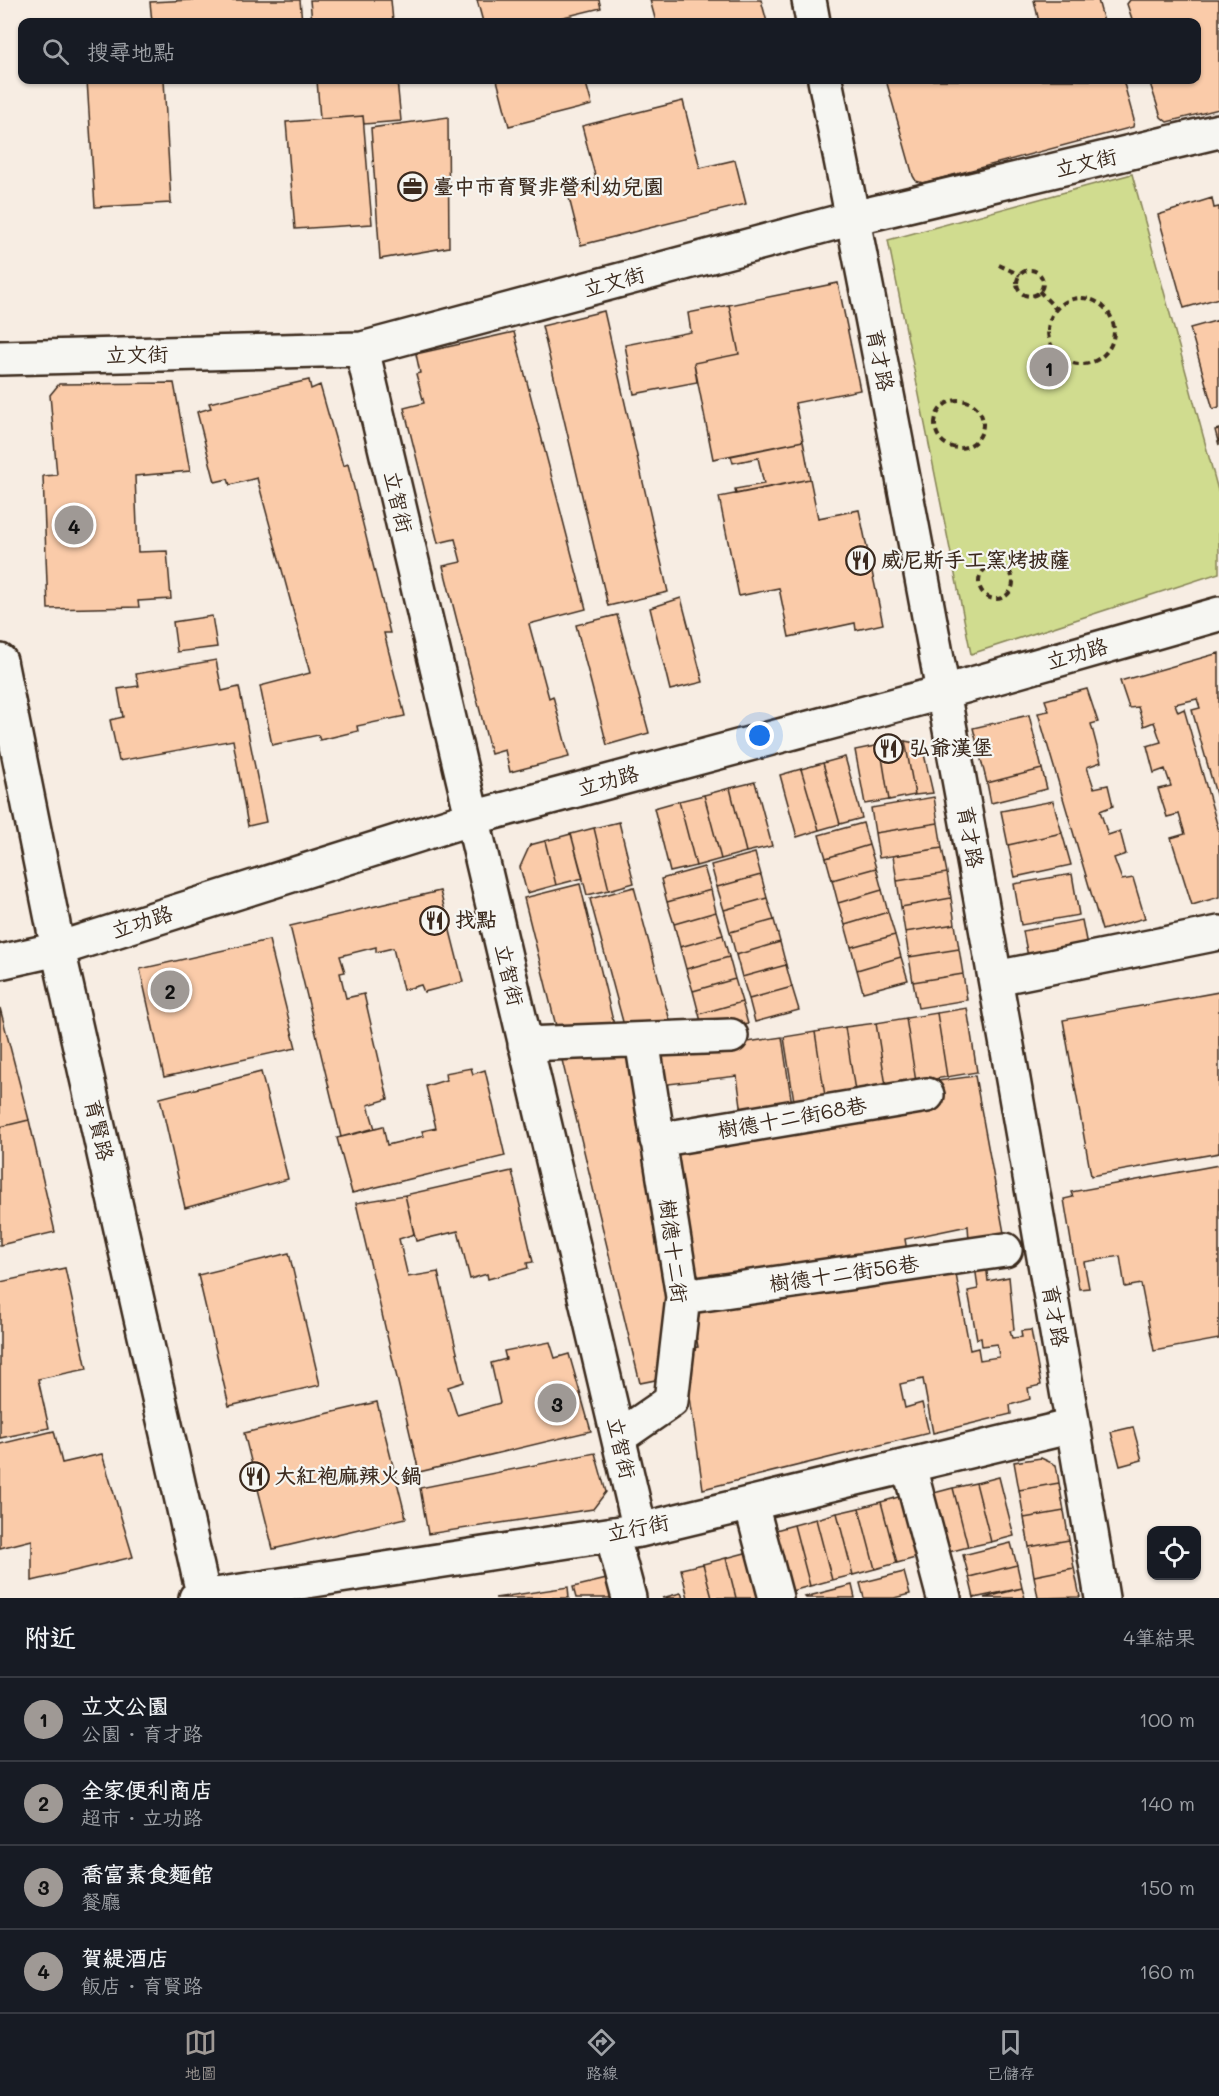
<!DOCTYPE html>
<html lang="zh-TW">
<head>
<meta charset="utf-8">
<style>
	body { margin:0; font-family:Mali,"LXGW WenKai TC",sans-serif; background:#20242c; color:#f1f3f6 }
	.controls { position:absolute; right:18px; bottom:18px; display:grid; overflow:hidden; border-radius:12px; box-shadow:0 2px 4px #0004 }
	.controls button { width:54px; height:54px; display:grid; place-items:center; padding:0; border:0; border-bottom:2px solid #363941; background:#171b24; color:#f1f3f6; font:30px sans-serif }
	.you { position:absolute; left:760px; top:736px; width:21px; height:21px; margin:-15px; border:4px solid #fff; border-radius:50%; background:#1a73e8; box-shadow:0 0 0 9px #1a73e833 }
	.badge { display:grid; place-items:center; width:39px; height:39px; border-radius:50%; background:#9f9995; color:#111; font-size:20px; font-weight:700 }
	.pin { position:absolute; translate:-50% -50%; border:3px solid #fff; box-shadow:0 2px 6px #0006 }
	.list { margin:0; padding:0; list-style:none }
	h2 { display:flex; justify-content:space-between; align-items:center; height:78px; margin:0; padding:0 24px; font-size:26px }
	h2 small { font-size:20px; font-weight:400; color:#9ea1a6 }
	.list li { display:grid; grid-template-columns:39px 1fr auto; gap:18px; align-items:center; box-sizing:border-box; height:84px; padding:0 24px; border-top:2px solid #363941 }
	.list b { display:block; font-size:22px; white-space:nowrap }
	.list p { margin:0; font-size:20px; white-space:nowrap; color:#9ea1a6 }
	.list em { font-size:20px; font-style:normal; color:#9ea1a6 }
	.icon { flex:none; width:33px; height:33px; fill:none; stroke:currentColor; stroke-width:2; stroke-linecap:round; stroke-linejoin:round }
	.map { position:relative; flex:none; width:1219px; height:1598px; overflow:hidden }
	.search { position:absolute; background:#171b24; box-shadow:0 2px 4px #0004; left:18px; right:18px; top:18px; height:66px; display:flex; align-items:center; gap:15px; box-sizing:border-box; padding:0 21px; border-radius:12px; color:#9ea1a6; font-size:22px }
	.sheet { height:414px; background:#171b24 }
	nav { display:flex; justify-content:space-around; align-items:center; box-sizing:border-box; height:84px; border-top:2px solid #363941; background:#171b24; font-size:16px; color:#9ea1a6 }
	nav a { display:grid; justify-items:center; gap:3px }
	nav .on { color:#9f9995 }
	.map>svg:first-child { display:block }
	.green { fill:#d0dc8f; stroke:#868356; stroke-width:1.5 }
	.building { fill:#facba9; stroke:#3b2a1e; stroke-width:1.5 }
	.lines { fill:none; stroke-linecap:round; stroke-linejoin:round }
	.minor-casing { stroke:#3b2a1e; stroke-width:38 }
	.path { stroke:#3b2a1e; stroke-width:4; stroke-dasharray:6 4.5; stroke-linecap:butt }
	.minor { stroke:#f6f6f2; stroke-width:33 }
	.labels { text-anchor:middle; stroke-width:4.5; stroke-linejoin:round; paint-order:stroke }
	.street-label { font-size:21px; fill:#3b2a1e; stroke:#f6f6f2 }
	.poi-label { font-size:21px; font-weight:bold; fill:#3b2a1e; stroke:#f6f6f2; text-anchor:start }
</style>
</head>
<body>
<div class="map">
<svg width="1219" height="1598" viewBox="0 0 1219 1598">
	<rect width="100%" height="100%" fill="#f7ede3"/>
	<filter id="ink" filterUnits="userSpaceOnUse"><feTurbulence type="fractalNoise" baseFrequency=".0167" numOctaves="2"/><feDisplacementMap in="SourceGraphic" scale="12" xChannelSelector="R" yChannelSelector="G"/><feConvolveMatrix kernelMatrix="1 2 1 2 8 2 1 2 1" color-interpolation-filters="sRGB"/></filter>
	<g filter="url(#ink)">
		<path class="green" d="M1132 174 1219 494V573L971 654 888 240Z"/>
		<path class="building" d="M192 0H300L302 22H152L150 2Z
			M310 0H391L393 22H312Z
			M477 0H599L601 8 543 22H483Z
			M650 0H761L767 22H656Z
			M1034 0H1098L1104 22H1039Z
			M1130 0H1219V109L1167 122 1161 117 1149 80H1196V22H1133L1127 4Z
			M87 80H164L171 203 95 207Z
			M317 80H397L401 121 364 124 363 116 320 119Z
			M497 80H585L592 105 509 126Z
			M886 80H1123L1134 120 1133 127 923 183 916 181 913 176Z
			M683 101 700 168 735 160 746 204 581 245 566 186 596 179 582 126Z
			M363 116 372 224 295 229 286 122Z
			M448 117 449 247 380 259 371 128Z
			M1212 198 1214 208 1219 207V298L1184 308 1158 215Z
			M838 283 860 390 795 403 803 441 713 459 694 363 739 354 729 305Z
			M729 305 739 354 694 363 697 382 634 394 625 345 691 332 688 313Z
			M604 311 668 592 608 606 542 326Z
			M1219 320V407L1213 409 1190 328Z
			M514 332 586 609 529 624 549 698 553 696 569 757 510 772 505 750 491 754 443 566 461 562 455 539 438 543 404 408 424 403 416 374 420 373 416 354Z
			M309 380 311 389 320 385 343 466 348 464 390 633H384L405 716 357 726 358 731 320 740 318 735 272 745 260 686 310 673 257 478 230 485 228 479 215 482 197 412 211 408 209 403Z
			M174 383 190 471 135 476 138 552 167 551 171 599 138 601 139 607 48 609 43 476 57 475 50 395 59 384Z
			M1219 429V445L1215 430Z
			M803 441 810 479 736 494 735 489 764 484 758 458 733 463 731 456Z
			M810 479 818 518 859 510 883 624 856 630 855 623 789 637 779 588 739 596 719 497Z
			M681 598 703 682 670 690 650 608Z
			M617 615 649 733 607 745 576 625Z
			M212 616 217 647 177 652 173 622Z
			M1219 653V805L1192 710 1200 708 1197 699 1175 704 1178 712 1184 709 1219 831V897L1192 905 1171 838 1185 834 1179 814 1167 817 1158 789 1171 786 1165 769 1154 773 1147 746 1161 742 1154 722 1144 726 1138 707 1129 708 1120 681Z
			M216 660 222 691 239 687 266 822 248 826 233 740 119 761 110 720 123 717 118 689 139 686 136 674Z
			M1087 689 1098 722 1091 724 1101 762 1087 767 1094 788 1108 785 1113 806 1100 811 1108 835 1120 831 1126 854 1114 858 1122 880 1133 878 1145 918 1102 930 1038 713 1049 711 1045 700Z
			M1029 715 1042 769 987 783 973 728Z
			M905 741 915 743 924 754 933 793 915 795Z
			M905 741 915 795 889 800 880 745Z
			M880 745 889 800 865 804 855 750Z
			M845 757 862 818 840 824 823 763Z
			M823 763 840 824 819 830 801 769Z
			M801 769 819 830 797 837 780 775Z
			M1042 769 1047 789 991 803 987 783Z
			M755 782 772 846 746 852 730 788Z
			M730 788 746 852 721 859 704 795Z
			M704 795 721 859 696 866 679 801Z
			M934 797 938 823 875 833 871 808Z
			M679 801 696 866 670 872 654 808Z
			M1053 801 1062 833 1008 845 1001 811Z
			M619 822 634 883 609 890 594 828Z
			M863 823 869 845 826 858 819 835Z
			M938 823 942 848 879 858 875 833Z
			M594 828 609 890 587 895 571 834Z
			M1062 833 1071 865 1015 877 1008 845Z
			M571 834 583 878 556 885 545 841Z
			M545 841 556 885 527 893 520 867 530 845Z
			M869 845 876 868 832 880 826 858Z
			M942 848 947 873 897 881 893 856Z
			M755 853 761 875 717 887 711 865Z
			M704 867 711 890 667 902 661 879Z
			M876 868 882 890 838 903 832 880Z
			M947 873 951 898 901 907 897 881Z
			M1072 874 1079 915 1021 925 1014 884Z
			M761 875 767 898 724 910 717 887Z
			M580 884 614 1025 559 1038 524 898Z
			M634 887 670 1021 626 1033 590 899Z
			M711 890 716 912 674 924 667 902Z
			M882 890 888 912 845 925 838 903Z
			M440 891 463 982 424 992 421 985 403 990 393 948 376 952V947L340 956 345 972 340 973 346 998 364 994 388 1099 368 1105 375 1129 341 1137 290 926Z
			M767 898 774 920 730 932 724 910Z
			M951 898 955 924 905 932 901 907Z
			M716 912 723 935 680 947 674 924Z
			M888 912 895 935 851 947 845 925Z
			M774 920 780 942 736 955 730 932Z
			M1082 920 1089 956 1030 967 1023 931Z
			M955 924 959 949 909 957 905 932Z
			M723 935 729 957 686 969 680 947Z
			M895 935 901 957 857 970 851 947Z
			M269 940 296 1048 164 1077 140 969Z
			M780 942 786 965 742 977 736 955Z
			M959 949 963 974 913 982 909 957Z
			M729 957 735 979 693 991 686 969Z
			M901 957 908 980 863 992 857 970Z
			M786 965 792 987 749 999 742 977Z
			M963 974 967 1000 918 1008 913 982Z
			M735 979 742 1002 699 1014 693 991Z
			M792 987 799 1010 755 1022 749 999Z
			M1219 992V1153L1091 1176 1063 1020Z
			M742 1002 748 1024 705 1036 699 1014Z
			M0 1008 29 1120 0 1127Z
			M967 1008 977 1072 947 1077 937 1013Z
			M937 1013 947 1077 916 1082 906 1018Z
			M906 1018 916 1082 886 1086 876 1023Z
			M876 1023 886 1086 855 1091 845 1027Z
			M845 1027 855 1091 825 1096 815 1032Z
			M815 1032 825 1096 794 1101 784 1037Z
			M782 1037 792 1105 742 1113 737 1076 660 1085 655 1051 734 1044Z
			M629 1048 670 1301 660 1379 640 1383 561 1056Z
			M471 1068 473 1074 485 1070 505 1156 352 1193 337 1138 383 1126 387 1145 424 1136 422 1131 436 1128 426 1086 446 1080 445 1073Z
			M261 1072 288 1179 185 1208 160 1098Z
			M975 1076 1004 1233 969 1240 968 1226 905 1239 907 1251 693 1288 673 1160 680 1153 930 1082Z
			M29 1120 55 1232 0 1245V1127Z
			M1219 1165V1339L1154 1351 1141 1284 1125 1287 1120 1256 1084 1262 1089 1288 1079 1289 1064 1199 1073 1197 1071 1192Z
			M512 1171 533 1262 527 1263 528 1268 488 1279 487 1274 470 1279 458 1231 416 1241 405 1195Z
			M405 1195 414 1234 399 1239 408 1277 438 1272 464 1382 448 1387 457 1415 500 1403 491 1363 506 1359 504 1351 550 1342 555 1358 569 1354 591 1431 419 1472 356 1203Z
			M289 1253 320 1385 229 1406 198 1275Z
			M986 1263 988 1281 1009 1277 1014 1330 1010 1331 1012 1338 1022 1337 1021 1331 1031 1330 1041 1385 1028 1388 1030 1399 1010 1405 1011 1414 933 1433 923 1379 900 1384 905 1408 922 1403 929 1433 703 1489 687 1376 690 1348 698 1347 692 1311 955 1269 970 1350 978 1348 980 1360 999 1357 997 1344 982 1346 981 1338 977 1339 968 1291 978 1289 975 1265Z
			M65 1268 87 1369 38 1379 49 1428 0 1438V1282Z
			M377 1402 406 1518 273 1549 244 1433Z
			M1133 1427 1142 1460 1120 1466 1111 1432Z
			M54 1431 62 1463 102 1454 133 1557 32 1581V1540L0 1548V1444Z
			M595 1453 606 1492 593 1509 428 1534 420 1488Z
			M1041 1458 1056 1465 1059 1483 1019 1490 1014 1462Z
			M999 1477 1014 1536 991 1542 976 1483Z
			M976 1483 991 1542 968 1547 953 1488Z
			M1059 1483 1064 1511 1024 1518 1019 1490Z
			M953 1488 968 1547 945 1553 930 1494Z
			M902 1496 919 1557 897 1563 881 1502Z
			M881 1502 897 1563 875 1569 859 1508Z
			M859 1508 875 1569 853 1575 837 1513Z
			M1064 1511 1069 1540 1029 1547 1024 1518Z
			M837 1513 853 1575 832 1580 816 1519Z
			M816 1519 832 1580 810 1586 794 1525Z
			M794 1525 810 1586 788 1592 772 1531Z
			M1069 1540 1074 1568 1034 1576 1029 1547Z
			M1011 1543 1017 1565 969 1577 963 1555Z
			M749 1552 760 1598H736L726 1558Z
			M726 1558 736 1598H712L703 1564Z
			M703 1564 712 1598H688L681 1569Z
			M1017 1565 1022 1588 974 1598 969 1577Z
			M1074 1568 1080 1597 1038 1598 1034 1576Z
			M904 1572 910 1594 894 1598H864L860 1583Z
			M611 1578 616 1598H576L573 1587Z
			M852 1585 855 1598H806L805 1597Z
			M568 1587 569 1598H495Z
			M1022 1588 1025 1598H984Z
			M681 1593 683 1598H662Z"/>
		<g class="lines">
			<defs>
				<path id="minor" d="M809 0 813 22
					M825 80C927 584 1017 1090 1102 1598
					M362 349 640 1530
					M0 358 362 349 853 218 1219 131
					M0 661 58 949 204 1598
					M0 962 58 949 472 818 944 692 1219 614
					M996 978 1219 933
					M525 1044 731 1036
					M657 1140 927 1095
					M683 1297 1005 1250
					M619 1437 671 1401 683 1297 642 1040
					M909 1466 944 1598
					M751 1504 776 1598
					M612 1534 629 1598
					M196 1598 640 1530 1073 1426"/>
			</defs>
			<use href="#minor" class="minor-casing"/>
			<path class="path" d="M999 265 1020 275
				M1017 283a13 13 0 1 1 26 0a13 13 0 1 1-26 0Z
				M1039 291 1057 310
				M1048 331a33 33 0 1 1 66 0a33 33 0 1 1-66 0Z
				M935 424a24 24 0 1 1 48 0a24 24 0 1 1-48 0Z
				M979 582a17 17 0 1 1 34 0a17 17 0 1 1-34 0Z"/>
			<use href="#minor" class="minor"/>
		</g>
	</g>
	<defs>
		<symbol id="office-ring" viewBox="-11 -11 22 22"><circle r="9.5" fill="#f6f6f2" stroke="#3b2a1e" stroke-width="1.5"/><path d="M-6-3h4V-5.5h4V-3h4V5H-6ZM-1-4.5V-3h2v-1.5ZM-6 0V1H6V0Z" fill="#3b2a1e"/></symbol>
		<symbol id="restaurant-ring" viewBox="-11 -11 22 22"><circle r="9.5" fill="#f6f6f2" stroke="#3b2a1e" stroke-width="1.5"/><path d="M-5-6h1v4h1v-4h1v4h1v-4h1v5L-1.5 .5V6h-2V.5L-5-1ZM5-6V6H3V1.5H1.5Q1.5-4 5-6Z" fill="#3b2a1e"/></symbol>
	</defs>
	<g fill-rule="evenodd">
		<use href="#office-ring" x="396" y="170" width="33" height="33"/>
		<use href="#restaurant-ring" x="844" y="544" width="33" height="33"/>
		<use href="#restaurant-ring" x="872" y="732" width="33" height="33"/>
		<use href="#restaurant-ring" x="418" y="904" width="33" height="33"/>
		<use href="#restaurant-ring" x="238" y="1460" width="33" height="33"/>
	</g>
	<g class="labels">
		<g class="street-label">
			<text transform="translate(1086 163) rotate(-13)" y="7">立文街</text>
			<text transform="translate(614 282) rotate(-15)" y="7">立文街</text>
			<text transform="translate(137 355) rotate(-1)" y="7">立文街</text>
			<text transform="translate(880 360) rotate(79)" y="7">育才路</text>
			<text transform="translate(398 502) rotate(77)" y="7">立智街</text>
			<text transform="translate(1077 654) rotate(-16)" y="7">立功路</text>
			<text transform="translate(608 781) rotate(-15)" y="7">立功路</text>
			<text transform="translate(970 837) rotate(80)" y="7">育才路</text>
			<text transform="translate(142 922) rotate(-18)" y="7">立功路</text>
			<text transform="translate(509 975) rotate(77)" y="7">立智街</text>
			<text transform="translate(792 1118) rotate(-10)" y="7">樹德十二街68巷</text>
			<text transform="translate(99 1130) rotate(77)" y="7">育賢路</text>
			<text transform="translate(673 1251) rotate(83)" y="7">樹德十二街</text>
			<text transform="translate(844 1274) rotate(-8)" y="7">樹德十二街56巷</text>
			<text transform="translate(1055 1316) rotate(80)" y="7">育才路</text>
			<text transform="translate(621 1448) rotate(77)" y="7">立智街</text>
			<text transform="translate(638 1528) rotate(-11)" y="7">立行街</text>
		</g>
		<g class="poi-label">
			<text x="433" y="194">臺中市育賢非營利幼兒園</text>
			<text x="881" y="567">威尼斯手工窯烤披薩</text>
			<text x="909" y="755">弘爺漢堡</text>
			<text x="455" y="927">找點</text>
			<text x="275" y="1483">大紅袍麻辣火鍋</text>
		</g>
	</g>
</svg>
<div class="controls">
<button><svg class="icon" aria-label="locate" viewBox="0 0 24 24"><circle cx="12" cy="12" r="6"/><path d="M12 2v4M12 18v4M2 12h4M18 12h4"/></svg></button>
</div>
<div class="you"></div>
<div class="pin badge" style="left:1049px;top:367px">1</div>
<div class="pin badge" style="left:170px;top:990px">2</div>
<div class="pin badge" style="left:557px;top:1403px">3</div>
<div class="pin badge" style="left:74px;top:525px">4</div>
<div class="search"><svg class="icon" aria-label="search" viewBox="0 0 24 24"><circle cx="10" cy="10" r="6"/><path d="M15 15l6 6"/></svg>搜尋地點</div>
</div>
<section class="sheet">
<h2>附近<small>4筆結果</small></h2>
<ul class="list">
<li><span class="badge">1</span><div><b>立文公園</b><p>公園 · 育才路</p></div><em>100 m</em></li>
<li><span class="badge">2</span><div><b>全家便利商店</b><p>超市 · 立功路</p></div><em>140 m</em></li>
<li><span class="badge">3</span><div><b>喬富素食麵館</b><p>餐廳</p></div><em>150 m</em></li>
<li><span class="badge">4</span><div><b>賀緹酒店</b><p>飯店 · 育賢路</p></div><em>160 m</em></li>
</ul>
</section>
<nav>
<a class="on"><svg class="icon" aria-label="map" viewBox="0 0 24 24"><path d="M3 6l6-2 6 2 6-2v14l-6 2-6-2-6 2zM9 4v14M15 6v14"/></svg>地圖</a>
<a><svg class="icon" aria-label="directions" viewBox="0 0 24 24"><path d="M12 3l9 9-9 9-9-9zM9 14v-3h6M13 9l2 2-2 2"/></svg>路線</a>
<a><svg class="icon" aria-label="saved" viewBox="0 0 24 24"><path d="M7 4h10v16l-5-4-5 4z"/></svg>已儲存</a>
</nav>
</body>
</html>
